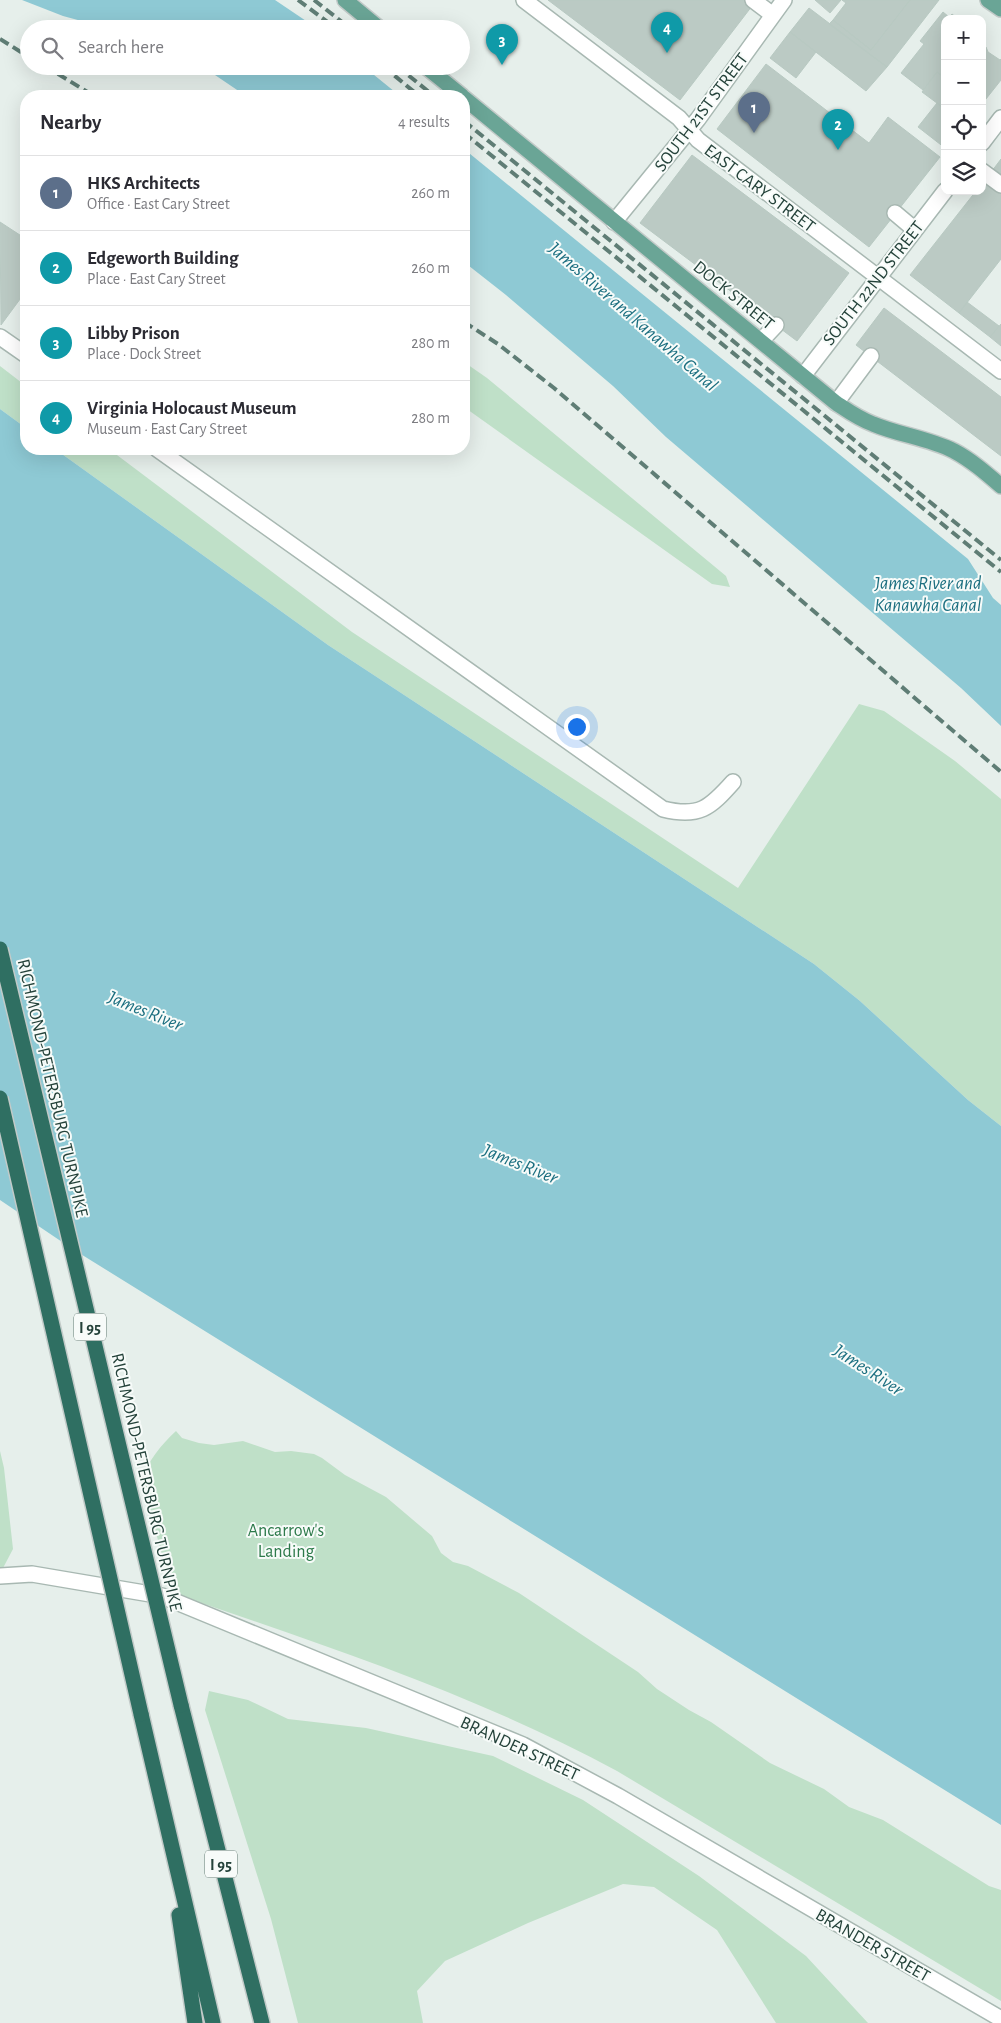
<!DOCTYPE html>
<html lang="en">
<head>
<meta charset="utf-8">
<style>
	body { margin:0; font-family:"Alegreya Sans",sans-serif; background:#f2f2f3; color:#2b2b33 }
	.controls { position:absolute; right:15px; top:15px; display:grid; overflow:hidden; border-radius:10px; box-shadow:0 5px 20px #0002 }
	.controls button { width:45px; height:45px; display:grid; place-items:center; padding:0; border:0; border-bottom:1px solid #e1e1e2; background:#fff; color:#2b2b33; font:25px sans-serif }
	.you { position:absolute; left:576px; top:726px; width:18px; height:18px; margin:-12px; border:4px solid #fff; border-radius:50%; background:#1a73e8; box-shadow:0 0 0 8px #1a73e833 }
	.badge { display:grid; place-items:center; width:32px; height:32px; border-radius:50%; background:#0b8043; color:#fff; font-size:16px; font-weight:700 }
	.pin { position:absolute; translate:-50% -41px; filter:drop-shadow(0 1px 2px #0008) }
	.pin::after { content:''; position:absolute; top:26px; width:18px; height:15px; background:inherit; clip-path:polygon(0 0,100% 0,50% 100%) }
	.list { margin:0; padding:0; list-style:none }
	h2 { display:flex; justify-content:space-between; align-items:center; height:65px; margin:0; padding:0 20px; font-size:21px }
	h2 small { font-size:16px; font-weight:400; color:#7c7c81 }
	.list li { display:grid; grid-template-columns:32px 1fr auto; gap:15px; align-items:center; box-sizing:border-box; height:75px; padding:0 20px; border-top:1px solid #e1e1e2 }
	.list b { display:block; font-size:19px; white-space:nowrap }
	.list p { margin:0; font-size:16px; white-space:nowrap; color:#7c7c81 }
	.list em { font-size:16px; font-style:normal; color:#7c7c81 }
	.icon { flex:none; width:28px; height:28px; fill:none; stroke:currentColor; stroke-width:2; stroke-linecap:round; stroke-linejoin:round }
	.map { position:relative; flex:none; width:1001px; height:2023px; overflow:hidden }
	.search { position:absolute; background:#fff; box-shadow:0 5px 20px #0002; left:20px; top:20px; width:450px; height:55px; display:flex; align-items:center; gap:12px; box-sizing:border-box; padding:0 18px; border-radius:28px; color:#7c7c81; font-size:19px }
	.panel { position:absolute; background:#fff; box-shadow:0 5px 20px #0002; left:20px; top:90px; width:450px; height:365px; border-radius:20px }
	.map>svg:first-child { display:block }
	.green { fill:#bfe0c8 }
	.water { fill:#8ec9d4 }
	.building { fill:#bbcac4; stroke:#b8c9c2 }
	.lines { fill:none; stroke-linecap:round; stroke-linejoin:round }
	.minor-casing { stroke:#a8b8b2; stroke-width:18 }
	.major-casing { stroke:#c2cac8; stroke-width:18 }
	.highway-casing { stroke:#c2cac8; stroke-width:18 }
	.minor { stroke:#fff; stroke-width:15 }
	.major { stroke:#6aa596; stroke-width:15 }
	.highway { stroke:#2f6f62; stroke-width:15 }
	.rail { stroke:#5f7d75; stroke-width:4; stroke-dasharray:10 5; stroke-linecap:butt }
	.highway-bridge-casing { stroke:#c2cac8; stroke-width:18; stroke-linecap:butt }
	.highway-bridge { stroke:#2f6f62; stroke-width:15 }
	.labels { text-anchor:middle; stroke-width:4; stroke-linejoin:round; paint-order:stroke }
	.shield { fill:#f7fbf9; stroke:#637a73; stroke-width:1 }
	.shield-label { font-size:16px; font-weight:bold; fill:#24423a }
	.street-label { font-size:18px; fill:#24423a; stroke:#f7fbf9 }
	.park-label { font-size:18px; fill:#2d7a4b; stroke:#f7fbf9 }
	.water-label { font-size:19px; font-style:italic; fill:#1c6f80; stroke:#f7fbf9 }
</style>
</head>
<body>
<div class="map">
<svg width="1001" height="2023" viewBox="0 0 1001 2023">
	<rect width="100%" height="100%" fill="#e6efeb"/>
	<path class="green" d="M464 362 487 378 726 576 730 587 712 584 464 407Z
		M0 366 26 386V428L0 409Z
		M55 449H109L352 632 738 888 859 704 884 711 955 761 1001 799V1126L968 1100 860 1001 814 964 328 645Z
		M176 1431 182 1438 199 1443 214 1445 243 1441 275 1452 291 1451 314 1454 322 1458 345 1475 386 1497 432 1536 441 1553 453 1562 468 1566 519 1593 638 1672 657 1689 689 1710 711 1722 770 1763 824 1789 849 1807 883 1820 989 1886 1001 1890V2001L617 1771C475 1694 325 1646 173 1593L141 1480C149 1460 160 1446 176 1431Z
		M0 1451 4 1468 13 1549 3 1568H0Z
		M209 1691 248 1700 288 1719 366 1728 493 1756 583 1800 699 1876 806 1956 868 2023H776L717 1930 654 1887 623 1884 528 1923 445 1961 417 1991 423 2023H298L271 1919 205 1710Z"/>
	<path class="water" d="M22 0H275L318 29H111L63 16Z
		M196 66H363L400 96H246L215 75Z
		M464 149 968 559 993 598 1001 605V726L961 688 666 437 613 386 506 295 464 262Z
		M0 409 26 428V449H55L328 645 814 964 860 1001 968 1100 1001 1126V1825L71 1248 0 1200Z"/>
	<path class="building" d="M548 0H744L752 6 680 100Z
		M815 0H841L830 13Z
		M842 0H910L871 50 833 20 846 3Z
		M910 0H939L887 67 829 24 833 20 871 50Z
		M809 8 887 67 866 91 790 32Z
		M943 12 949 17 952 14 958 19H945V69L940 75 937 72 923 90 901 73 924 44 920 41Z
		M790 32 816 52 796 78 770 58Z
		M982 44 986 47 988 52 1000 60 1001 59V80L982 104Z
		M766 64 869 143 888 117 940 157 869 247 717 129Z
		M937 72 945 78V90L943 92 945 94V109L922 92Z
		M937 103 945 109V148L918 127Z
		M692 155 849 273 797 341 640 223Z
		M1001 159V178L992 171Z
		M985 180 1001 193V259L959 313 910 275 976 191H982V184Z
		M0 222 26 239 25 255 26 291 1 325Z
		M967 302 999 326 990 337 959 313Z
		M884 308 1001 397V456L856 345Z
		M1001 324V346L990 337Z"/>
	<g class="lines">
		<defs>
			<path id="minor" d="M524 0 679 118 698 140 1001 371
				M753 0 773 15
				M982 143 1001 118
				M982 171 1001 185
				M895 213 914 229
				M614 222 698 119 784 0
				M0 337 26 355
				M761 341 776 325
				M803 376 945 191
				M836 403 871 356
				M157 449 663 809C699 818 710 808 733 782
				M0 1576 32 1574 162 1596 523 1745 618 1796 1001 2019"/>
			<path id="major" d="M345 0 380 29
				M988 0 1001 9
				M425 66 462 96
				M464 98 836 403C848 411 859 419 873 424 899 435 928 438 954 451 971 460 986 473 1001 486"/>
			<path id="highway" d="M181 1705 262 2023
				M141 1714 213 2023
				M179 1915 195 2023"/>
		</defs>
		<use href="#minor" class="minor-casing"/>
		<use href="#major" class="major-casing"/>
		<use href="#highway" class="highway-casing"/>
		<use href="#minor" class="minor"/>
		<use href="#major" class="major"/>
		<use href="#highway" class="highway"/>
		<path class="rail" d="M298 0 337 29
			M314 0 351 29
			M0 39 29 57
			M45 66 94 96
			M383 66 419 96
			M397 66 434 96
			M464 121 1001 560
			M464 133 1001 572
			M464 322 498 344 554 388 1001 772"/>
		<defs>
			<path id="highway-bridge" d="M0 949 181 1705
				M0 1098 141 1714"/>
		</defs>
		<use href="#highway-bridge" class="highway-bridge-casing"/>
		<use href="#highway-bridge" class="highway-bridge"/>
	</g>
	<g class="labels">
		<g class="shield">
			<rect x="74" y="1313.5" width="32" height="27" rx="4"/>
			<rect x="205" y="1850.5" width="32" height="27" rx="4"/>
		</g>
		<g class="shield-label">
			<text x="90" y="1333">I 95</text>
			<text x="221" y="1870">I 95</text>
		</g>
		<g class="street-label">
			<text transform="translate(701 112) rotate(-53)" y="6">SOUTH 21ST STREET</text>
			<text transform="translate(760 188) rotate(37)" y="6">EAST CARY STREET</text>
			<text transform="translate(873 283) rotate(-52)" y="6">SOUTH 22ND STREET</text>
			<text transform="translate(734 295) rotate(39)" y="6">DOCK STREET</text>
			<text transform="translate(53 1088) rotate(77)" y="6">RICHMOND-PETERSBURG TURNPIKE</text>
			<text transform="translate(147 1482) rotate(77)" y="6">RICHMOND-PETERSBURG TURNPIKE</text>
			<text transform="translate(520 1748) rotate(25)" y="6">BRANDER STREET</text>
			<text transform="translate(873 1945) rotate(30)" y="6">BRANDER STREET</text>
		</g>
		<g class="park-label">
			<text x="286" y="1536">Ancarrow's<tspan x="286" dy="21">Landing</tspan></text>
		</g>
		<g class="water-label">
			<text transform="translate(634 316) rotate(41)" y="7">James River and Kanawha Canal</text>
			<text x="928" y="589">James River and<tspan x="928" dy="22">Kanawha Canal</tspan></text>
			<text transform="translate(146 1010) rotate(22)" y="7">James River</text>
			<text transform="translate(521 1163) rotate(22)" y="7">James River</text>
			<text transform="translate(869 1369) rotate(33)" y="7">James River</text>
		</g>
	</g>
</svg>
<div class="controls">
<button>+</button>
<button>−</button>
<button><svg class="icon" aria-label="locate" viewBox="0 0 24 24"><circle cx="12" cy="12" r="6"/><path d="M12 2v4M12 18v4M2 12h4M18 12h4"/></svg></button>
<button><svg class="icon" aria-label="layers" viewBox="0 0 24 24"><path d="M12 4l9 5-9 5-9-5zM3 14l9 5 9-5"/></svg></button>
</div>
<div class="you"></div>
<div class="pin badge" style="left:754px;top:133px;background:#5c6f8a">1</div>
<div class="pin badge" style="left:838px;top:150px;background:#0f9aa8">2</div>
<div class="pin badge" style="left:502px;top:65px;background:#0f9aa8">3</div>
<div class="pin badge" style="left:667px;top:53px;background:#0f9aa8">4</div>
<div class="search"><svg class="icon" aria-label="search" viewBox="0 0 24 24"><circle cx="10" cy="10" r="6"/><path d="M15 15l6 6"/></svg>Search here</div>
<section class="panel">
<h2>Nearby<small>4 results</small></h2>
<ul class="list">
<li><span class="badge" style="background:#5c6f8a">1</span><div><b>HKS Architects</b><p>Office · East Cary Street</p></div><em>260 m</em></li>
<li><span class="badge" style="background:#0f9aa8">2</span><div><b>Edgeworth Building</b><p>Place · East Cary Street</p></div><em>260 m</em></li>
<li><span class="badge" style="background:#0f9aa8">3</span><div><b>Libby Prison</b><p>Place · Dock Street</p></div><em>280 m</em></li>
<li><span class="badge" style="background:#0f9aa8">4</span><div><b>Virginia Holocaust Museum</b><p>Museum · East Cary Street</p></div><em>280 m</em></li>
</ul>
</section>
</div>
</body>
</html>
